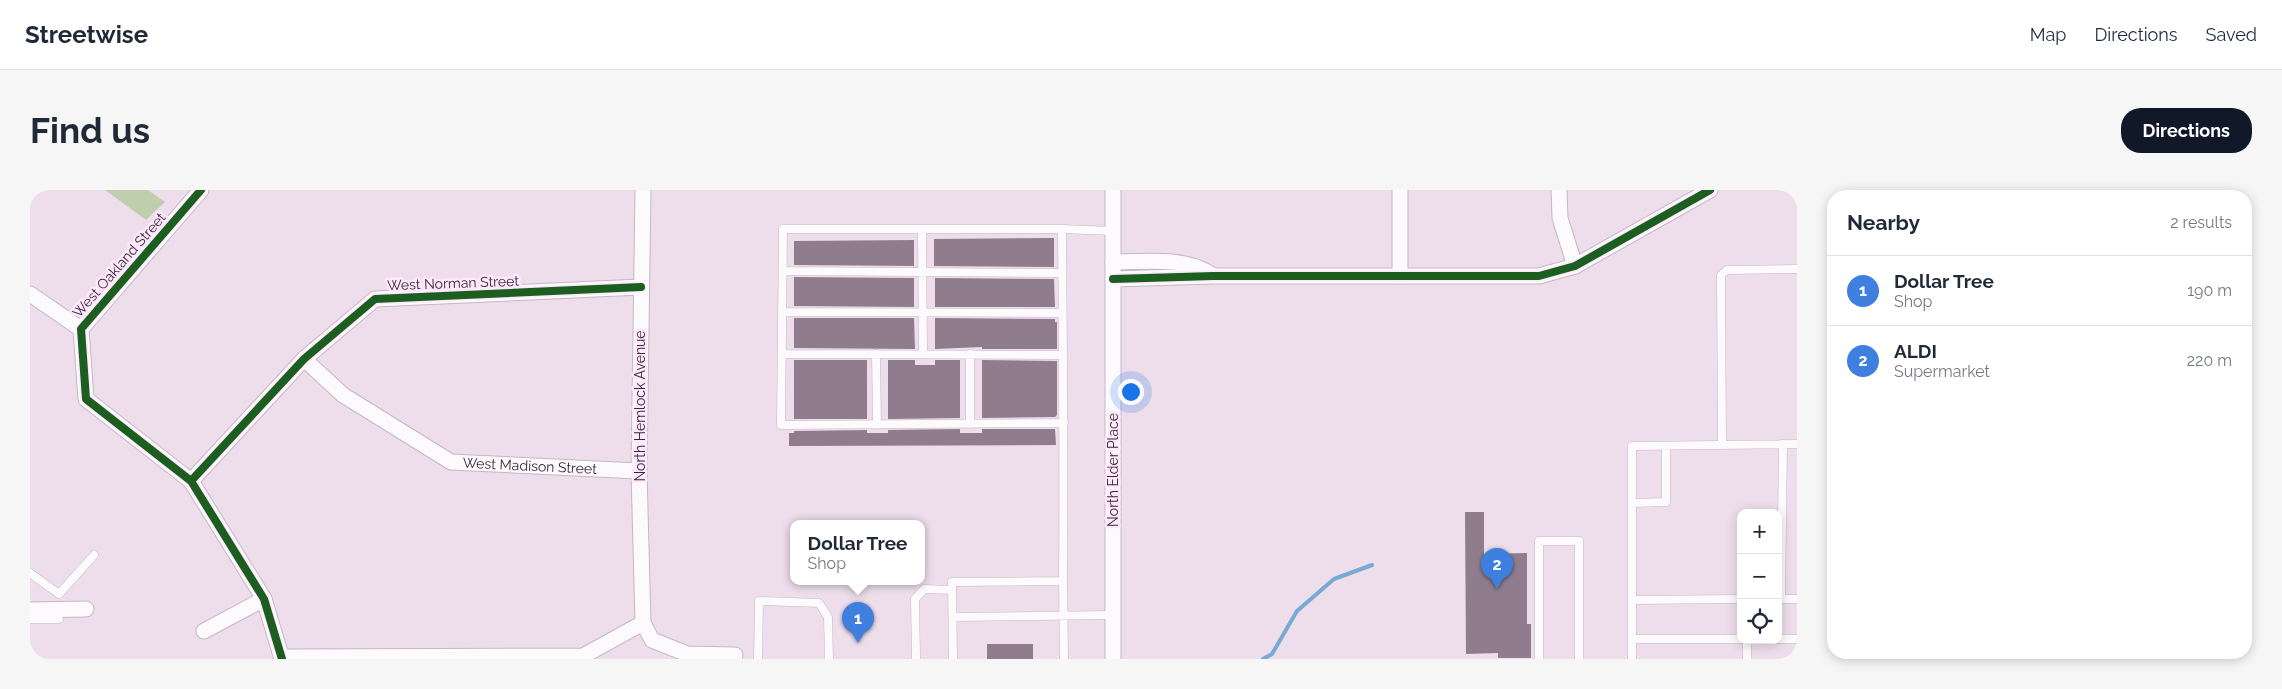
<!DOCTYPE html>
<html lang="en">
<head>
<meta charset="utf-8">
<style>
	body { margin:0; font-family:Raleway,sans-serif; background:#f6f6f7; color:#1f2937 }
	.controls { position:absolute; right:15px; bottom:15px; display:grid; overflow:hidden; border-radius:10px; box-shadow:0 2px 12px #0003 }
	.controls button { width:45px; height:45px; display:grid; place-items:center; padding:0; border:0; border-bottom:1px solid #e0e1e3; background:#fff; color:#1f2937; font:25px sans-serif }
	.you { position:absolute; left:1100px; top:201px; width:18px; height:18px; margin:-12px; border:4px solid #fff; border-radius:50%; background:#1a73e8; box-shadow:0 0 0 8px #1a73e833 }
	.badge { display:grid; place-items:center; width:32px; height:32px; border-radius:50%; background:#111827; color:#fff; font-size:16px; font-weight:700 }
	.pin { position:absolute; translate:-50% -41px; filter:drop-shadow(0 1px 2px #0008) }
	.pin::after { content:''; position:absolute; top:26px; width:18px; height:15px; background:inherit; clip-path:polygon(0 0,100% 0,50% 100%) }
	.popup { position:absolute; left:760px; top:330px; width:135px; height:65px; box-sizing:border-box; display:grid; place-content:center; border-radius:10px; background:#fff; filter:drop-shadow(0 1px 4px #0005); font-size:16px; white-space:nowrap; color:#747a83 }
	.popup b { font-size:19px; color:#1f2937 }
	.popup::after { content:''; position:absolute; left:50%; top:100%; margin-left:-10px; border:10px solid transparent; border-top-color:#fff }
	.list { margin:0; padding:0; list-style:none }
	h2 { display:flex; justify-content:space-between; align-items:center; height:65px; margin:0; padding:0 20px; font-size:21px }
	h2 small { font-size:16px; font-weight:400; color:#747a83 }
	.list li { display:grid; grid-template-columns:32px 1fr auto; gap:15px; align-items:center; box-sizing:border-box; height:70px; padding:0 20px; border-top:1px solid #e0e1e3 }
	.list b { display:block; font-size:19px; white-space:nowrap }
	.list p { margin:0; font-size:16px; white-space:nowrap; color:#747a83 }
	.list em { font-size:16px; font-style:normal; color:#747a83 }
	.icon { flex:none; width:28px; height:28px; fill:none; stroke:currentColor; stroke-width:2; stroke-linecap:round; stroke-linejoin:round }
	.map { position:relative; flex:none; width:1767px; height:469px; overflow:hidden; border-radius:20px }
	header { display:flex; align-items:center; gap:30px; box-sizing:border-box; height:70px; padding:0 25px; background:#fff; border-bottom:1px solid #e0e1e3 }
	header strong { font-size:24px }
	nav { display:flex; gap:28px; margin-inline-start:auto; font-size:18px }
	.intro { display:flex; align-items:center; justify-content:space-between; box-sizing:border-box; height:120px; padding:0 30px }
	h1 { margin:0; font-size:35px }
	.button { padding:12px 22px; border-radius:20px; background:#111827; color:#fff; font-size:18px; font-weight:700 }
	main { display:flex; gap:30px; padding:0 30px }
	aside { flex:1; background:#fff; border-radius:20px; box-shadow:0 2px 12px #0003 }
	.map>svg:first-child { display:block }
	.green { fill:#bfcfae }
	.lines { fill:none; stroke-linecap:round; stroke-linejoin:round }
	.stream { stroke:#78aad4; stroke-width:4 }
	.building { fill:#8f7d8e }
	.service-casing { stroke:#c4b8c2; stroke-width:9 }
	.minor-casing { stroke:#c4b8c2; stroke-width:17 }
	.service { stroke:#fcfafc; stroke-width:8 }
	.minor { stroke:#fcfafc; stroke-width:15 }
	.cycleway-casing { stroke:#ffe7fc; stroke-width:11 }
	.cycleway { stroke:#1b5e20; stroke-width:8 }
	.labels { text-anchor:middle; stroke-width:5; stroke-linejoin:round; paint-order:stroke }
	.street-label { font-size:14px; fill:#352a34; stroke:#ffe7fc }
</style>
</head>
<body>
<header>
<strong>Streetwise</strong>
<nav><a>Map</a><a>Directions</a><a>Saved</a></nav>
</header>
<div class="intro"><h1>Find us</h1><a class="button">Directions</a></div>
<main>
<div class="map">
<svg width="1767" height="469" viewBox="0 0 1767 469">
	<rect width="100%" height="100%" fill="#eedeec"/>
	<path class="green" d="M75 0H118L135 12 116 30Z"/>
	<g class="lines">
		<path class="stream" d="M1233 469 1242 464 1267 421 1304 389 1342 375"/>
	</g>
	<path class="building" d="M1024 48V77L904 76V49Z
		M884 50V76L764 75V51Z
		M764 87 884 88V117L764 116Z
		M905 88 1024 89 1025 117H905Z
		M764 128H884L885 159 764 158Z
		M905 128 1025 129V132H1027V159H952V157L905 159Z
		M764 170H837V229H764Z
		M858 170H885V175H905V170H930V228L858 229Z
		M952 170 1027 171V225L1025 227 952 228Z
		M930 239V243H952V239H1025L1026 255 759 256V243H764V241L837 240V243H858V240Z
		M1435 322H1454V364L1497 363V434H1501V468H1468V463L1436 464Z
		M957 454H1003V469H957Z"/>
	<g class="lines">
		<defs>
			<path id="service" d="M892 39 893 164
				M1032 39 1083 41
				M753 81 1032 83
				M752 122 1032 123
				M752 164 1033 165
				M846 164 847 235
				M940 234V164
				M1692 255 1691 85 1697 80 1767 79
				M1602 313 1636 312V256
				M0 383 29 404 64 365
				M1033 391 1034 469
				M1748 409H1767
				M1751 409 1753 254
				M1602 410 1711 409
				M923 427 1083 425
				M0 429H29
				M1602 449H1711
				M1748 449H1767
				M1717 450V469
				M728 469 729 411 789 413 798 427 799 469
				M886 469 885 409 894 399 922 400
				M923 469 922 392 1033 391C1034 274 1033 156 1032 39H753L751 235 1034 233
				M1509 469V351H1549V469
				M1602 469V256L1767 254"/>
			<g id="minor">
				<path d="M171 0 51 139 56 209 161 291 234 409 252 469"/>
				<path d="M613 0 609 281 613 433"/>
				<path d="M1083 0V469"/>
				<path d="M1370 0V86"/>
				<path d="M1529 0 1530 28 1545 76"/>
				<path d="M1083 72C1114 72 1155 66 1182 85"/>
				<path d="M1083 89 1183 86H1509L1545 76 1680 0"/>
				<path d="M0 104 51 139"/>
				<path id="s1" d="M274 169 313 205 421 272 609 281"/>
				<path d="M161 291 274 169 345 109 611 97"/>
				<path d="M0 420 56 419"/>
				<path d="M174 441 234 409"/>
				<path d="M252 467 553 466 613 433 622 450 657 464 705 465"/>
			</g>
		</defs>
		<use href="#service" class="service-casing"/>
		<use href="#minor" class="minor-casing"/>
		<use href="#service" class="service"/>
		<use href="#minor" class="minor"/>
		<defs>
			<path id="cycleway" d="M171 0 51 139 56 209 161 291 234 409 252 469
				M1083 89 1183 86H1509L1545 76 1680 0
				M161 291 274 169 345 109 611 97"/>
		</defs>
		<use href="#cycleway" class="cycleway-casing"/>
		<use href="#cycleway" class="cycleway"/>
	</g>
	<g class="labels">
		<g class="street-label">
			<text transform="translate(89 75) rotate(-49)" y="5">West Oakland Street</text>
			<text transform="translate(423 93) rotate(-2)" y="5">West Norman Street</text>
			<text transform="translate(610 216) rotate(-90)" y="5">North Hemlock Avenue</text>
			<text dy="5" stroke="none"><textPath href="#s1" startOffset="259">West Madison Street</textPath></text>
			<text transform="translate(1083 280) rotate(-90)" y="5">North Elder Place</text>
		</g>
	</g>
</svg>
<div class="controls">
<button>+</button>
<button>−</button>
<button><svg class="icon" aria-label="locate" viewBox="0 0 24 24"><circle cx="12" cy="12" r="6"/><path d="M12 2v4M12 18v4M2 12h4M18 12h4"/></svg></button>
</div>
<div class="you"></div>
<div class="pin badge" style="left:828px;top:453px;background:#3f7fe0">1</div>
<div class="popup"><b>Dollar Tree</b>Shop</div>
<div class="pin badge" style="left:1467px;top:399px;background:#3f7fe0">2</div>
</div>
<aside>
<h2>Nearby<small>2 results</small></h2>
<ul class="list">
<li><span class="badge" style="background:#3f7fe0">1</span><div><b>Dollar Tree</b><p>Shop</p></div><em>190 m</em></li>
<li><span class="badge" style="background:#3f7fe0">2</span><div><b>ALDI</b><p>Supermarket</p></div><em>220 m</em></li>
</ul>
</aside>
</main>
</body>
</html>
